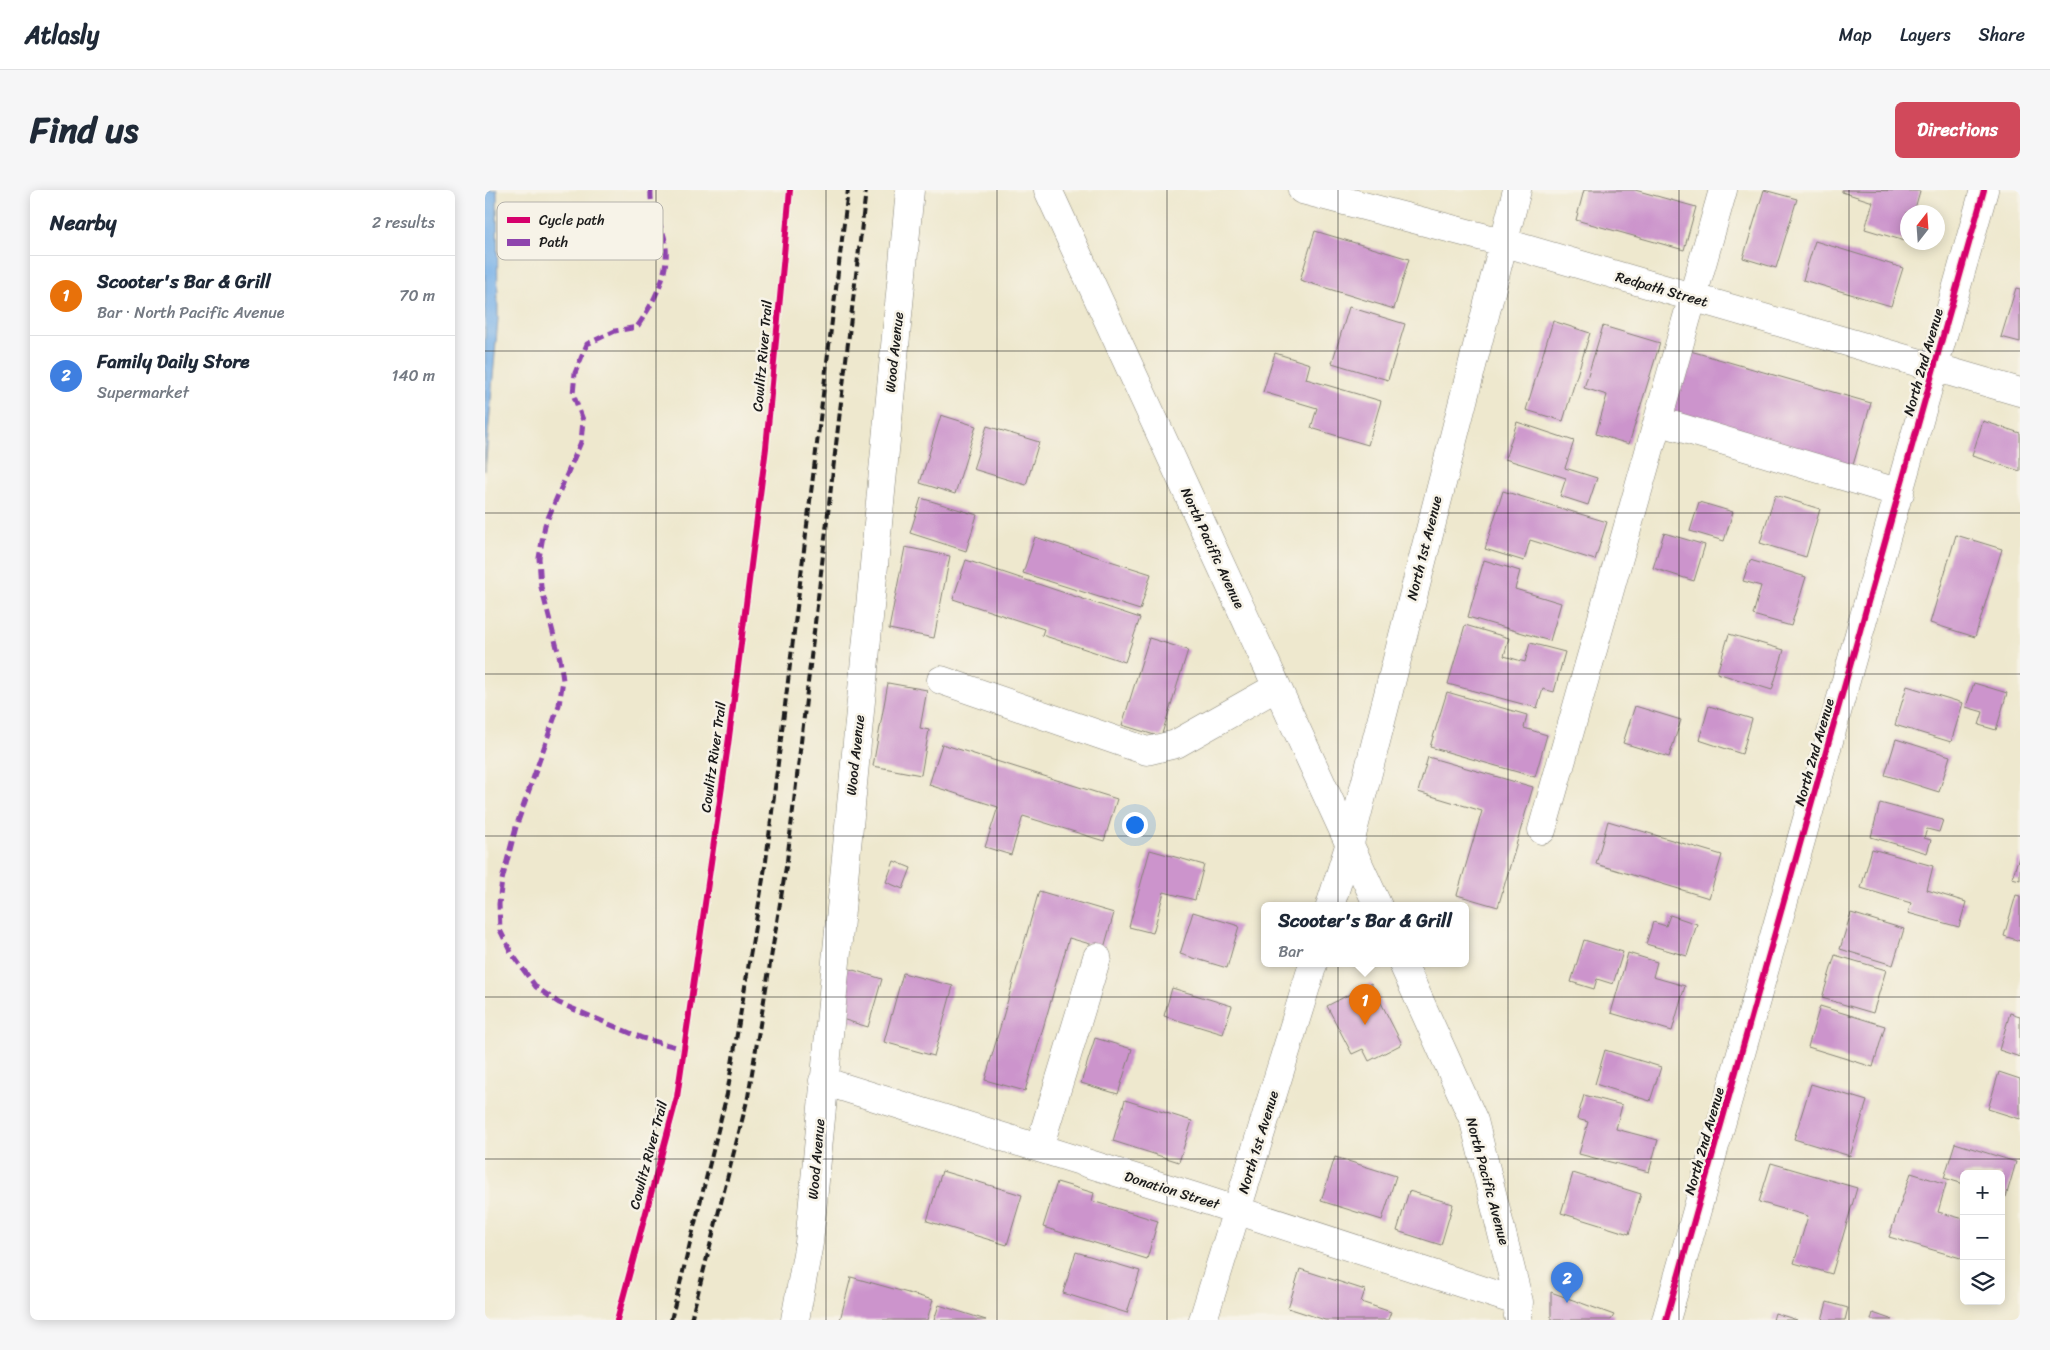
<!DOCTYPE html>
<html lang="en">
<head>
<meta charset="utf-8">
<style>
	body { margin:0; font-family:Sriracha,sans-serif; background:#f6f6f7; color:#1f2937 }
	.controls { position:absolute; right:15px; bottom:15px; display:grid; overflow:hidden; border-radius:8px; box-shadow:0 2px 12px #0003 }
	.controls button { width:45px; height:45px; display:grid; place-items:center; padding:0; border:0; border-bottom:1px solid #e0e1e3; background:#fff; color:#1f2937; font:25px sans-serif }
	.compass { position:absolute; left:1415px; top:15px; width:45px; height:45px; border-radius:50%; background:#fff; box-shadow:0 2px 12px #0003; rotate:17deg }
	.you { position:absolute; left:649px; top:634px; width:18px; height:18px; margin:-12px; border:4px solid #fff; border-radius:50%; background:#1a73e8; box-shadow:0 0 0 8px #1a73e833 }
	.badge { display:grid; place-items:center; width:32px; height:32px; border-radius:50%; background:#d1495b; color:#fff; font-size:16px; font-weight:700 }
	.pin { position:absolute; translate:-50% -41px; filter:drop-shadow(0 1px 2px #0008) }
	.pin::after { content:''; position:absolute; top:26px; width:18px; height:15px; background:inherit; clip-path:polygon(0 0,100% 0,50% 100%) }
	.popup { position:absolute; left:776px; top:712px; width:208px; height:65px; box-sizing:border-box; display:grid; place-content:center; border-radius:8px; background:#fff; filter:drop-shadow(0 1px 4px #0005); font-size:16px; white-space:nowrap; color:#747a83 }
	.popup b { font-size:19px; color:#1f2937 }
	.popup::after { content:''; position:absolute; left:50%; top:100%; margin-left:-10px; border:10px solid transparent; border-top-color:#fff }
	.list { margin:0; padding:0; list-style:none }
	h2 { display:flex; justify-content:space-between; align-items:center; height:65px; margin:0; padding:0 20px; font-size:21px }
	h2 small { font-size:16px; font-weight:400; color:#747a83 }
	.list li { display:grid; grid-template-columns:32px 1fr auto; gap:15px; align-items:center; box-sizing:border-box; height:80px; padding:0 20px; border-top:1px solid #e0e1e3 }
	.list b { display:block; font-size:19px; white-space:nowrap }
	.list p { margin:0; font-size:16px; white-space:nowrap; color:#747a83 }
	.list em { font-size:16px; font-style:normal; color:#747a83 }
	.icon { flex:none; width:28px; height:28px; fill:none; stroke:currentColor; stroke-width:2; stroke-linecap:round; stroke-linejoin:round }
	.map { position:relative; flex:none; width:1535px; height:1130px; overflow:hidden; border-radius:8px }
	header { display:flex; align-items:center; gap:30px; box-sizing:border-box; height:70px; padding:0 25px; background:#fff; border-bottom:1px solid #e0e1e3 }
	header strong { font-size:24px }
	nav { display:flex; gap:28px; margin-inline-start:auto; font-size:18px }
	.intro { display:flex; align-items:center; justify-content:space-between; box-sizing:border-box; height:120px; padding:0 30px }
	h1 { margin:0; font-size:35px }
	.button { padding:12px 22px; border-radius:8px; background:#d1495b; color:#fff; font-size:18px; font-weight:700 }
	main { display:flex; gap:30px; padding:0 30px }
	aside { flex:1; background:#fff; border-radius:8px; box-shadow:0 2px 12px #0003 }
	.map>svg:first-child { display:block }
	.water { fill:#78b1e8; stroke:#4a6682 }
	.building { fill:#cc94cc }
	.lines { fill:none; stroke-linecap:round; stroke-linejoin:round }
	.minor-casing { stroke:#858275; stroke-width:29 }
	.minor { stroke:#fff; stroke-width:28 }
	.rail { stroke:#1c1c1c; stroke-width:4; stroke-dasharray:8 4; stroke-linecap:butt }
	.quiet { stroke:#8e44ad; stroke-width:5; stroke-dasharray:10 5; stroke-linecap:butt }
	.cycleway-casing { stroke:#f7f3e8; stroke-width:9 }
	.cycleway { stroke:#d6006c; stroke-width:6 }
	.grid { fill:none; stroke:#1c1c1c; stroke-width:1; stroke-opacity:0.55 }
	.labels { text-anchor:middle; stroke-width:5; stroke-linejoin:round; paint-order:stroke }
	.street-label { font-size:14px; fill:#1c1c1c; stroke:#f7f3e8 }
	.key { fill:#f7f3e8; stroke:#b5b2ab; stroke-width:1 }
	.key-label { font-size:14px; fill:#1c1c1c }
</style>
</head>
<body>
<header>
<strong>Atlasly</strong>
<nav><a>Map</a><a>Layers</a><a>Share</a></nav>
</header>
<div class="intro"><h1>Find us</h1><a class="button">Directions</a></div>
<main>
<aside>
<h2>Nearby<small>2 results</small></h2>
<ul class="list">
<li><span class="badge" style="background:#e8710a">1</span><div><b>Scooter's Bar &amp; Grill</b><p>Bar · North Pacific Avenue</p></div><em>70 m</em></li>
<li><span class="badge" style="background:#3f7fe0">2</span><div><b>Family Daily Store</b><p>Supermarket</p></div><em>140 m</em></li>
</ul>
</aside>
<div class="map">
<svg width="1535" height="1130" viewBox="0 0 1535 1130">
	<rect width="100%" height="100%" fill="#f7f3e8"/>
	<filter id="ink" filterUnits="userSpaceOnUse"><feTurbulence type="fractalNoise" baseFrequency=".02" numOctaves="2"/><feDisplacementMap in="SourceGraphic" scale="10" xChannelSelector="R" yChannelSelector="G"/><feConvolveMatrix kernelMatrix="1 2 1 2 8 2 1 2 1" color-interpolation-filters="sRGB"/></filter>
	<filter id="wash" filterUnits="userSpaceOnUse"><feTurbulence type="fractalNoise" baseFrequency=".0096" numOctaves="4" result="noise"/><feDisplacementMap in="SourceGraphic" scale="20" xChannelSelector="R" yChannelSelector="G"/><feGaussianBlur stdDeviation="1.12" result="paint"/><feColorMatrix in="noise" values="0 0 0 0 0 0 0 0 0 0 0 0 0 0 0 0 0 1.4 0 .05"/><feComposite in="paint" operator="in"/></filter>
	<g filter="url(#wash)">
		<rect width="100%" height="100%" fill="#eee8ce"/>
		<path class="water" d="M0 0H12L13 129 0 281Z"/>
		<g id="blocks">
			<path class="building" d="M1099 0H1150L1211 17 1199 60 1091 30Z
				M1279 0 1312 9 1291 78 1258 68Z
				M1357 0 1435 1 1429 22H1422L1420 51 1380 39 1388 12 1357 2Z
				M830 41 924 69 909 119 815 90Z
				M1330 51 1418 78 1406 116 1318 90Z
				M1531 98 1535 99V152L1516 147Z
				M864 117 920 134 903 190 847 173Z
				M1068 131 1105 143 1078 231 1041 220Z
				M1118 136 1175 153 1144 254 1111 244 1122 205 1099 198Z
				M1202 160 1386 213 1366 282 1183 229Z
				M790 163 825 174 821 189 896 211 883 255 826 238 832 218 778 202Z
				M456 225 491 236 470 304 435 293Z
				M1498 231 1535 243V281L1487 266Z
				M1032 232 1089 251 1080 278 1112 288 1103 315 1075 306 1081 288 1020 269Z
				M502 236 554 252 541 295 488 279Z
				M1018 301 1122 332 1110 370 1045 350 1039 371 1000 359Z
				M1290 305 1335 319 1321 367 1275 353Z
				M436 308 492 325 481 361 425 343Z
				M1214 312 1248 322 1239 351 1205 341Z
				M1179 343 1220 355 1209 391 1168 378Z
				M1471 345 1517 359 1490 447 1445 433Z
				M550 347 666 384 655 420 538 383Z
				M420 357 465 366 449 448 404 439Z
				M481 370 655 428 640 472 557 445 559 439 468 409Z
				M999 370 1035 381 1030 399 1076 413 1065 451 983 427Z
				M1265 370 1321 387 1306 436 1268 425 1276 396 1258 391Z
				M980 435 1024 448 1019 466 1040 472 1045 453 1080 462 1069 502 1058 499 1052 518 963 494Z
				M1244 444 1299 460 1287 500 1232 483Z
				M664 448 703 460 676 547 637 535Z
				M403 493 442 500 435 538 444 540 436 585 388 576Z
				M1489 493 1522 503 1511 540 1494 535 1498 522 1481 517Z
				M1422 496 1478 513 1466 552 1410 535Z
				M962 502 1042 525 1039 538 1062 545 1050 587 945 557Z
				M1150 516 1196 530 1184 567 1138 553Z
				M1224 516 1267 529 1257 564 1214 550Z
				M1411 549 1465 566 1454 602 1400 585Z
				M457 554 632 609 619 651 538 626 526 665 500 657 513 617 444 595Z
				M943 567 1048 597 1013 717 972 705 997 621 933 602Z
				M1395 613 1458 630 1454 642 1442 639 1439 648 1446 650 1442 663 1386 647Z
				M1123 631 1237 665 1224 708 1111 674Z
				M1387 659 1448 676 1442 700 1481 712 1474 737 1423 723 1426 713 1376 698Z
				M665 660 719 675 710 710 679 702 668 743 644 737Z
				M1535 664V690L1527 688Z
				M409 671 426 678 418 699 401 692Z
				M554 701 629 723 619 758 584 748 540 901 500 890Z
				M1531 705 1535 706V751L1519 746Z
				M708 722 754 736 742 778 695 764Z
				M1366 723 1419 739 1408 775 1355 759Z
				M1185 725 1212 734 1202 766 1161 754 1168 732 1181 736Z
				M1099 750 1138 762 1128 794 1112 789 1109 799 1086 792Z
				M1143 763 1172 772 1168 787 1200 796 1187 841 1126 823Z
				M1350 765 1401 780 1388 823 1337 808Z
				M362 778 397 789 383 837 347 826Z
				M418 783 468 796 449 866 399 852Z
				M886 793 917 854 884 871 878 859 867 864 842 816Z
				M687 798 747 816 738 844 679 826Z
				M1335 816 1400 836 1388 877 1323 857Z
				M1525 823 1535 826V867L1514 860Z
				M610 848 647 859 633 904 596 893Z
				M1120 860 1176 877 1165 911 1110 894Z
				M1514 882 1535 889V929L1503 919Z
				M1326 894 1382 911 1365 966 1309 949Z
				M1099 905 1137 915 1131 939 1173 950 1164 982 1094 964 1103 932 1092 929Z
				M640 910 707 931 694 972 628 951Z
				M1470 953 1531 972 1521 1007 1516 1005V984H1479V994L1459 988Z
				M850 967 911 986 897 1030 836 1011Z
				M1286 973 1372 998 1347 1084 1309 1073 1323 1026 1274 1012Z
				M457 981 537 1005 522 1055 442 1031Z
				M1088 983 1156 1004 1144 1044 1076 1023Z
				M1426 983 1461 994 1453 1022 1479 1029V1069L1404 1047Z
				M572 992 609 1003 607 1011 673 1031 662 1069 558 1037Z
				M924 1001 968 1014 956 1055 912 1041Z
				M591 1062 655 1081 642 1123 578 1103Z
				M815 1079 880 1100 876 1112 906 1122 903 1130H840L803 1118Z
				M366 1087 448 1110 442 1130H355Z
				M1066 1102 1129 1125 1126 1130H1066Z
				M1342 1112 1363 1118 1360 1130H1337Z
				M454 1115 501 1130H449Z
				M1290 1123 1312 1130H1288Z
				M1388 1123 1408 1130H1386Z"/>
		</g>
	</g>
	<g filter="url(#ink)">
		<use href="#blocks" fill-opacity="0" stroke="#858275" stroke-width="1"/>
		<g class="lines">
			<defs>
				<path id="minor" d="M563 0 893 716
					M817 0 1017 52 1535 202
					M1173 231 1415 303
					M456 490 662 561 691 554 792 497
					M1057 640 1238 0
					M845 716 865 653 1032 0
					M918 774 989 931 1034 1112 1033 1126
					M338 891 711 1007 1034 1112
					M554 958 612 767
					M310 1130 324 1053 425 0
					M718 1130 828 774
					M1181 1130 1499 0"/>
			</defs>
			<use href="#minor" class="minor-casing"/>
			<use href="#minor" class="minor"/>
			<path class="rail" d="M186 1130 242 904 281 671 363 0
				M206 1130 263 907 302 671 381 0"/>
			<path class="quiet" d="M166 0C165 18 171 24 177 40 190 74 171 109 152 137L130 141 102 154 90 183 88 204 98 230 96 252 60 335 54 368 56 397 75 469 78 490 74 515 31 637 17 690 14 714 15 740 27 764 51 797 74 813 157 848 199 859"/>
			<defs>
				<path id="cycleway" d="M132 1130 192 907 243 555 281 258 305 0
					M1181 1130 1499 0"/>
			</defs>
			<use href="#cycleway" class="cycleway-casing"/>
			<use href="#cycleway" class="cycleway"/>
		</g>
	</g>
	<path class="grid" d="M171 0V1130M341 0V1130M512 0V1130M682 0V1130M853 0V1130M1023 0V1130M1194 0V1130M1364 0V1130M0 161H1535M0 323H1535M0 484H1535M0 646H1535M0 807H1535M0 969H1535"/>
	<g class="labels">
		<g class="street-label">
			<text transform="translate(1177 99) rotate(16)" y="5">Redpath Street</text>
			<text transform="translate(409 162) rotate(-84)" y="5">Wood Avenue</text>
			<text transform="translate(277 166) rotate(-85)" y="5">Cowlitz River Trail</text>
			<text transform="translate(1438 172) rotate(-74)" y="5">North 2nd Avenue</text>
			<text transform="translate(728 358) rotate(65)" y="5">North Pacific Avenue</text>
			<text transform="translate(939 358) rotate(-76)" y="5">North 1st Avenue</text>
			<text transform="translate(1329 562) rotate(-74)" y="5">North 2nd Avenue</text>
			<text transform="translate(370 565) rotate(-84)" y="5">Wood Avenue</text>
			<text transform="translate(228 567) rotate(-82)" y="5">Cowlitz River Trail</text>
			<text transform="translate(1219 951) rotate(-74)" y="5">North 2nd Avenue</text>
			<text transform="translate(773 952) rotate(-73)" y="5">North 1st Avenue</text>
			<text transform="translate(163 965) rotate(-75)" y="5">Cowlitz River Trail</text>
			<text transform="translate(331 969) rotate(-85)" y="5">Wood Avenue</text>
			<text transform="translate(1003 991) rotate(75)" y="5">North Pacific Avenue</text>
			<text transform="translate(687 1000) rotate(17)" y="5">Donation Street</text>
		</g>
	</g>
	<rect x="12" y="12" width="166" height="58" rx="8" class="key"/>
	<rect x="22" y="27" width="23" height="6" fill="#d6006c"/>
	<rect x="22" y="49" width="23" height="7" fill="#8e44ad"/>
	<g class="key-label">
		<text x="54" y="35">Cycle path</text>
		<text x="54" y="57">Path</text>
	</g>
</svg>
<div class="controls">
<button>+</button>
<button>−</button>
<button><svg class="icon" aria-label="layers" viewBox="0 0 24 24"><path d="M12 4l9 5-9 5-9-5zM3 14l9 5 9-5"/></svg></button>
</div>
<svg class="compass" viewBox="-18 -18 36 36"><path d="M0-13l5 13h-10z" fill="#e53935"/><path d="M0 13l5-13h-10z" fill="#747a83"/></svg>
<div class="you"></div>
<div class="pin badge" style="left:880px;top:835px;background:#e8710a">1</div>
<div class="popup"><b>Scooter's Bar &amp; Grill</b>Bar</div>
<div class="pin badge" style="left:1082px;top:1113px;background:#3f7fe0">2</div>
</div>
</main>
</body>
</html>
